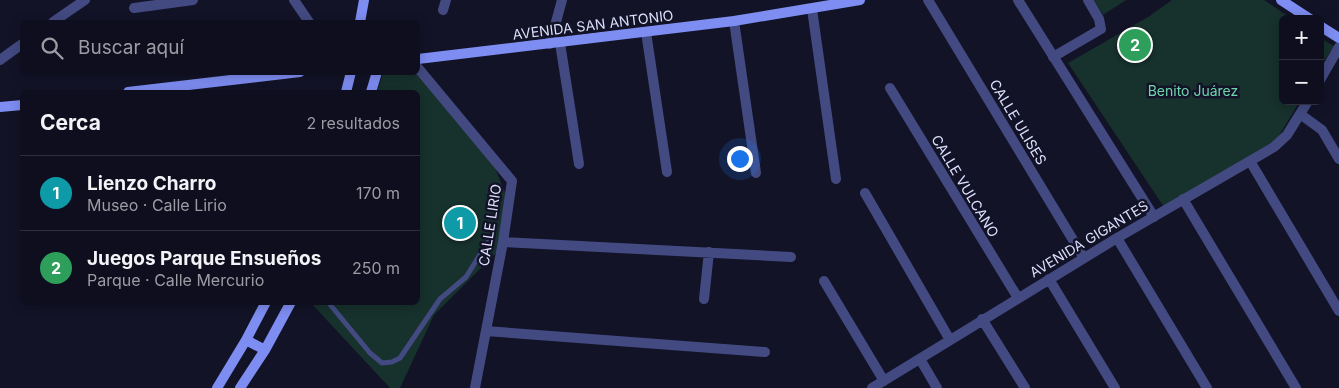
<!DOCTYPE html>
<html lang="es">
<head>
<meta charset="utf-8">
<style>
	body { margin:0; font-family:Inter,sans-serif; background:#171727; color:#f1f3f6 }
	.controls { position:absolute; right:15px; top:15px; display:grid; overflow:hidden; border-radius:8px; box-shadow:0 2px 12px #0003 }
	.controls button { width:45px; height:45px; display:grid; place-items:center; padding:0; border:0; border-bottom:1px solid #2e2e3c; background:#0e0e1e; color:#f1f3f6; font:25px sans-serif }
	.you { position:absolute; left:739px; top:158px; width:18px; height:18px; margin:-12px; border:4px solid #fff; border-radius:50%; background:#1a73e8; box-shadow:0 0 0 8px #1a73e833 }
	.badge { display:grid; place-items:center; width:32px; height:32px; border-radius:50%; background:#1de8dd; color:#fff; font-size:16px; font-weight:700 }
	.pin { position:absolute; translate:-50% -50%; border:2px solid #fff; box-shadow:0 1px 5px #0006 }
	.list { margin:0; padding:0; list-style:none }
	h2 { display:flex; justify-content:space-between; align-items:center; height:65px; margin:0; padding:0 20px; font-size:21px }
	h2 small { font-size:16px; font-weight:400; color:#9b9ca4 }
	.list li { display:grid; grid-template-columns:32px 1fr auto; gap:15px; align-items:center; box-sizing:border-box; height:75px; padding:0 20px; border-top:1px solid #2e2e3c }
	.list b { display:block; font-size:19px; white-space:nowrap }
	.list p { margin:0; font-size:16px; white-space:nowrap; color:#9b9ca4 }
	.list em { font-size:16px; font-style:normal; color:#9b9ca4 }
	.icon { flex:none; width:28px; height:28px; fill:none; stroke:currentColor; stroke-width:2; stroke-linecap:round; stroke-linejoin:round }
	.map { position:relative; flex:none; width:1339px; height:388px; overflow:hidden }
	.search { position:absolute; background:#0e0e1e; box-shadow:0 2px 12px #0003; left:20px; top:20px; width:400px; height:55px; display:flex; align-items:center; gap:12px; box-sizing:border-box; padding:0 18px; border-radius:8px; color:#9b9ca4; font-size:19px }
	.panel { position:absolute; background:#0e0e1e; box-shadow:0 2px 12px #0003; left:20px; top:90px; width:400px; height:215px; border-radius:8px }
	.map>svg:first-child { display:block }
	.green { fill:#17312c }
	.lines { fill:none; stroke-linecap:round; stroke-linejoin:round }
	.lane { stroke:#434a82; stroke-width:5 }
	.street { stroke:#434a82; stroke-width:10 }
	.secondary { stroke:#7e8df2; stroke-width:10 }
	.labels { text-anchor:middle; stroke-width:5; stroke-linejoin:round; paint-order:stroke }
	.street-label { font-size:14px; fill:#dddffc; stroke:#131328 }
	.park-label { font-size:14px; fill:#6fd5ac; stroke:#131328 }
</style>
</head>
<body>
<div class="map">
<svg width="1339" height="388" viewBox="0 0 1339 388">
	<rect width="100%" height="100%" fill="#131328"/>
	<path class="green" d="M1094 0H1126L1103 15Z
		M1172 0H1264L1292 19H1283V101H1300L1274 144 1164 207 1068 63 1148 17Z
		M1320 38 1334 46 1320 67Z
		M418 72 492 160 506 195 498 251 434 315 400 388H390L311 303 418 302V92H377L383 73Z"/>
	<g class="lines">
		<path class="lane" d="M328 302 370 353 382 363 392 362 400 358 440 299 466 277 488 242"/>
		<path class="street" d="M294 0 309 22
			M928 0 1084 258
			M1018 0 1154 217
			M134 8 193 0
			M812 9 836 179
			M443 10 446 0
			M734 21 756 173
			M53 22 85 0
			M646 32 667 172
			M560 43 579 164
			M550 44 562 0
			M1053 57 1101 29 1099 19 1088 0
			M0 60 22 44
			M418 68 512 181 503 242 475 388
			M1320 80 1339 47
			M890 88 1018 298
			M1300 114 1322 130 1339 159
			M1250 161 1339 311
			M865 193 950 340
			M1183 199 1296 388
			M1117 238 1207 388
			M503 242 791 257
			M1049 279 1115 388
			M824 281 884 381
			M704 299 709 252
			M982 319 1025 388
			M486 331 765 352
			M920 359 937 388
			M872 388 1117 238 1274 147 1287 135 1308 101"/>
		<path class="secondary" d="M1281 0 1310 19
			M360 22 364 0
			M1320 26 1339 38
			M418 59 734 21 860 0
			M128 92 300 72
			M346 92 351 72
			M371 92 377 72
			M0 107 22 105
			M246 340 265 350
			M217 388 246 340 266 302
			M240 388 265 350 291 302"/>
	</g>
	<g class="labels">
		<g class="street-label">
			<text transform="translate(593 25) rotate(-7)" y="5">AVENIDA SAN ANTONIO</text>
			<text transform="translate(1018 122) rotate(59)" y="5">CALLE ULISES</text>
			<text transform="translate(965 186) rotate(59)" y="5">CALLE VULCANO</text>
			<text transform="translate(490 225) rotate(-81)" y="5">CALLE LIRIO</text>
			<text transform="translate(1089 239) rotate(-31)" y="5">AVENIDA GIGANTES</text>
		</g>
		<g class="park-label">
			<text x="1193" y="96">Benito Juárez</text>
		</g>
	</g>
</svg>
<div class="controls">
<button>+</button>
<button>−</button>
</div>
<div class="you"></div>
<div class="pin badge" style="left:460px;top:223px;background:#0f9aa8">1</div>
<div class="pin badge" style="left:1135px;top:45px;background:#2e9e5b">2</div>
<div class="search"><svg class="icon" aria-label="search" viewBox="0 0 24 24"><circle cx="10" cy="10" r="6"/><path d="M15 15l6 6"/></svg>Buscar aquí</div>
<section class="panel">
<h2>Cerca<small>2 resultados</small></h2>
<ul class="list">
<li><span class="badge" style="background:#0f9aa8">1</span><div><b>Lienzo Charro</b><p>Museo · Calle Lirio</p></div><em>170 m</em></li>
<li><span class="badge" style="background:#2e9e5b">2</span><div><b>Juegos Parque Ensueños</b><p>Parque · Calle Mercurio</p></div><em>250 m</em></li>
</ul>
</section>
</div>
</body>
</html>
